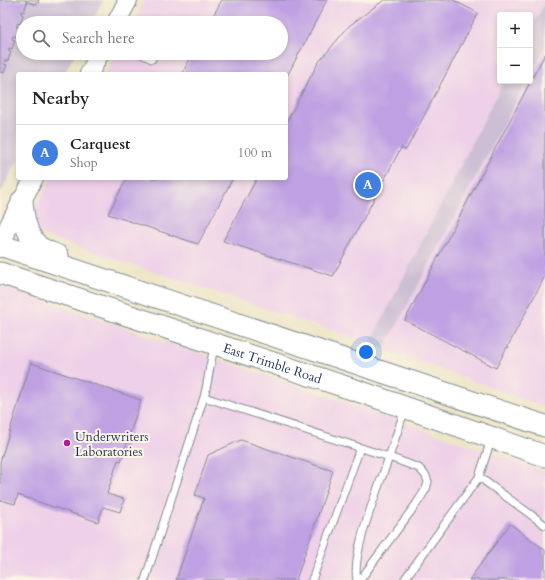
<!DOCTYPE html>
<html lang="en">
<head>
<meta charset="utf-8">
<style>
	body { margin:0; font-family:Cardo,serif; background:#f2f2f2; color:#222 }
	.controls { position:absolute; right:12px; top:12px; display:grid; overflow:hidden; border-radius:4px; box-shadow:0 2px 6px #0003 }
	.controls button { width:36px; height:36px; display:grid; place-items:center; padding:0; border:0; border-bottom:1px solid #e0e0e0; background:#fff; color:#222; font:20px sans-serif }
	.you { position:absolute; left:366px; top:352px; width:14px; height:14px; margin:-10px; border:3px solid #fff; border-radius:50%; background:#1a73e8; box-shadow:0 0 0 6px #1a73e833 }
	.badge { display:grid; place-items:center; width:26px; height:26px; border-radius:50%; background:#b5179e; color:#fff; font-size:13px; font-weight:700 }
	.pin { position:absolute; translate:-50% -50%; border:2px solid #fff; box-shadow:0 1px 4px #0006 }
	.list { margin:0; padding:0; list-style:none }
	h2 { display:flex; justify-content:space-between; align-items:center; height:52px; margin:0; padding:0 16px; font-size:17px }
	h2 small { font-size:13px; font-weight:400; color:#767676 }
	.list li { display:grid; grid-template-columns:26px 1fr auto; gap:12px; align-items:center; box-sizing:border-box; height:56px; padding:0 16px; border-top:1px solid #e0e0e0 }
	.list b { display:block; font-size:15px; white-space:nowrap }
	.list p { margin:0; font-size:13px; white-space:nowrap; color:#767676 }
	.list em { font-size:13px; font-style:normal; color:#767676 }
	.icon { flex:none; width:22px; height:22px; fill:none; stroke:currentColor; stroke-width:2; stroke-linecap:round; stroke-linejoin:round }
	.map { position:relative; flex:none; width:545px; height:580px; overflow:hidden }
	.search { position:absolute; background:#fff; box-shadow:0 2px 6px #0003; left:16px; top:16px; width:272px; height:44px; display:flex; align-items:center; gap:10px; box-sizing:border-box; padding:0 14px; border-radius:22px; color:#767676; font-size:15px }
	.panel { position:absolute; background:#fff; box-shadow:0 2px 6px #0003; left:16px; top:72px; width:272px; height:108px; border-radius:4px }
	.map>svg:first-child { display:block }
	.built { fill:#eed0e8 }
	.industrial { fill:#ccbed4 }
	.building { fill:#bfa1e3 }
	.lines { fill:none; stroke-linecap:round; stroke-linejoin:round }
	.lane-casing { stroke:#848a92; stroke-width:9 }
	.secondary-casing { stroke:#848a92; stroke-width:20 }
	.primary-casing { stroke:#848a92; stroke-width:23 }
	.lane { stroke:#fff; stroke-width:7 }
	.secondary { stroke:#fff; stroke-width:18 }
	.primary { stroke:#fff; stroke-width:21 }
	.poi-dot { fill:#b5179e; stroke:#fcf5e5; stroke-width:1.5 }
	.labels { text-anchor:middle; stroke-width:4; stroke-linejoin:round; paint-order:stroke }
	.street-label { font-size:13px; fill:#1b2f5e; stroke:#fcf5e5 }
	.poi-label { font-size:13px; fill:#1b2f5e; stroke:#fcf5e5; text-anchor:start }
</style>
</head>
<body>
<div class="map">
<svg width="545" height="580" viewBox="0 0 545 580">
	<rect width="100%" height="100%" fill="#fcf5e5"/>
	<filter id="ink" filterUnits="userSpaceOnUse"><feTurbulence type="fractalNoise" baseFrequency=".025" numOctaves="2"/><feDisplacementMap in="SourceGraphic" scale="8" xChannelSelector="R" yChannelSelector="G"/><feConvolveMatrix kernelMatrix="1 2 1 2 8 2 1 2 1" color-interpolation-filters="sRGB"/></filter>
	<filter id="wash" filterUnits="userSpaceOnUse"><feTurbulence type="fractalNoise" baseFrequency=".012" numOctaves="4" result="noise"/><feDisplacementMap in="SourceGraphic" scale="16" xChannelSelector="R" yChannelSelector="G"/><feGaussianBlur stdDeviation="0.9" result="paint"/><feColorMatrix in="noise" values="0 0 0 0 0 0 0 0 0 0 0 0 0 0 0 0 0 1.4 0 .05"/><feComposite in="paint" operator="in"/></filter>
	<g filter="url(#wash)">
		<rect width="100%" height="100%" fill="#ece5c7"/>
		<path class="built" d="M145 0H545L530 31V15H500V81H504L370 343 24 229 51 178H286V74H106L117 53H281V23H133Z
			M545 47V407L384 349 527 81H530V75Z
			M0 286 353 405 545 472V580H0Z"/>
		<path class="industrial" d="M0 0H103L91 23H23V53H75L64 74H18V161L0 193Z
			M545 2V47L530 75V31Z
			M504 81H527L384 349 370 343Z"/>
		<g id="blocks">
			<path class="building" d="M0 0H39L38 3 36 2 35 4 25 1 27 3 24 12 22 11 21 14 23 15 20 24 18 23 16 27H19L16 37 13 36 12 39 15 40 12 49 9 48 8 51 11 52 8 61H5L4 64 7 65 4 73 0 72Z
				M222 0H327L286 78V74H182L193 53H281V23H209Z
				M384 0H453L478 13 406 150 401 148 333 276 223 241 257 178H286V123L318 63 349 26Z
				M545 54V276L508 346 509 348 507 347 496 368 405 320Z
				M127 178H233L198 244 108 214Z
				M31 363 141 400 121 461 118 460 107 494 124 499 120 512 103 507 98 522 18 495 15 504 0 500V462Z
				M241 440 333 471 296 580H176L204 498 195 495 208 455Z
				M510 524 545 550V580H469Z"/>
		</g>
	</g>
	<g filter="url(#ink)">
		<use href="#blocks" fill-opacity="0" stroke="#848a92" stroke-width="1"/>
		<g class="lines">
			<defs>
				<path id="lane" d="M140 53 152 59
					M204 397 389 457 405 409
					M479 477 545 525
					M145 580 204 397C209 380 209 363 215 346
					M312 580 360 448
					M357 580C351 552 379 487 389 457L419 468 426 476 428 482 426 489 417 503 360 580
					M404 580 479 477 491 440"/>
				<path id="secondary" d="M116 23 128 0
					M89 74 100 53
					M0 248 9 225 34 178"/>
				<g id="primary">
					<path d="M22 201C23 216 26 235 38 246 42 250 52 253 58 256"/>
					<path d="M0 245 545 426"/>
					<path id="s1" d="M0 273 361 392 545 456"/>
				</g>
			</defs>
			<use href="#lane" class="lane-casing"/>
			<use href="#secondary" class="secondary-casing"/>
			<use href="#primary" class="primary-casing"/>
			<use href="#lane" class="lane"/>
			<use href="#secondary" class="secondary"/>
			<use href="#primary" class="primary"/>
		</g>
	</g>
	<circle class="poi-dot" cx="67" cy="443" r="4"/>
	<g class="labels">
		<g class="street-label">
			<text dy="5" stroke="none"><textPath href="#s1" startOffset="287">East Trimble Road</textPath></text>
		</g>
		<g class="poi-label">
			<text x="75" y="441">Underwriters<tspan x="75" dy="15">Laboratories</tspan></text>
		</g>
	</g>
</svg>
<div class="controls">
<button>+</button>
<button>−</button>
</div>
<div class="you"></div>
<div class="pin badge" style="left:368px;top:185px;background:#3f7fe0">A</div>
<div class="search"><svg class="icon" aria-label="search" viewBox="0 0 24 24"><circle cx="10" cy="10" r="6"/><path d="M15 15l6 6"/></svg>Search here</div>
<section class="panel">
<h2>Nearby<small></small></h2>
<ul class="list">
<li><span class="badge" style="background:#3f7fe0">A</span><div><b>Carquest</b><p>Shop</p></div><em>100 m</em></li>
</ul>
</section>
</div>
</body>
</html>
